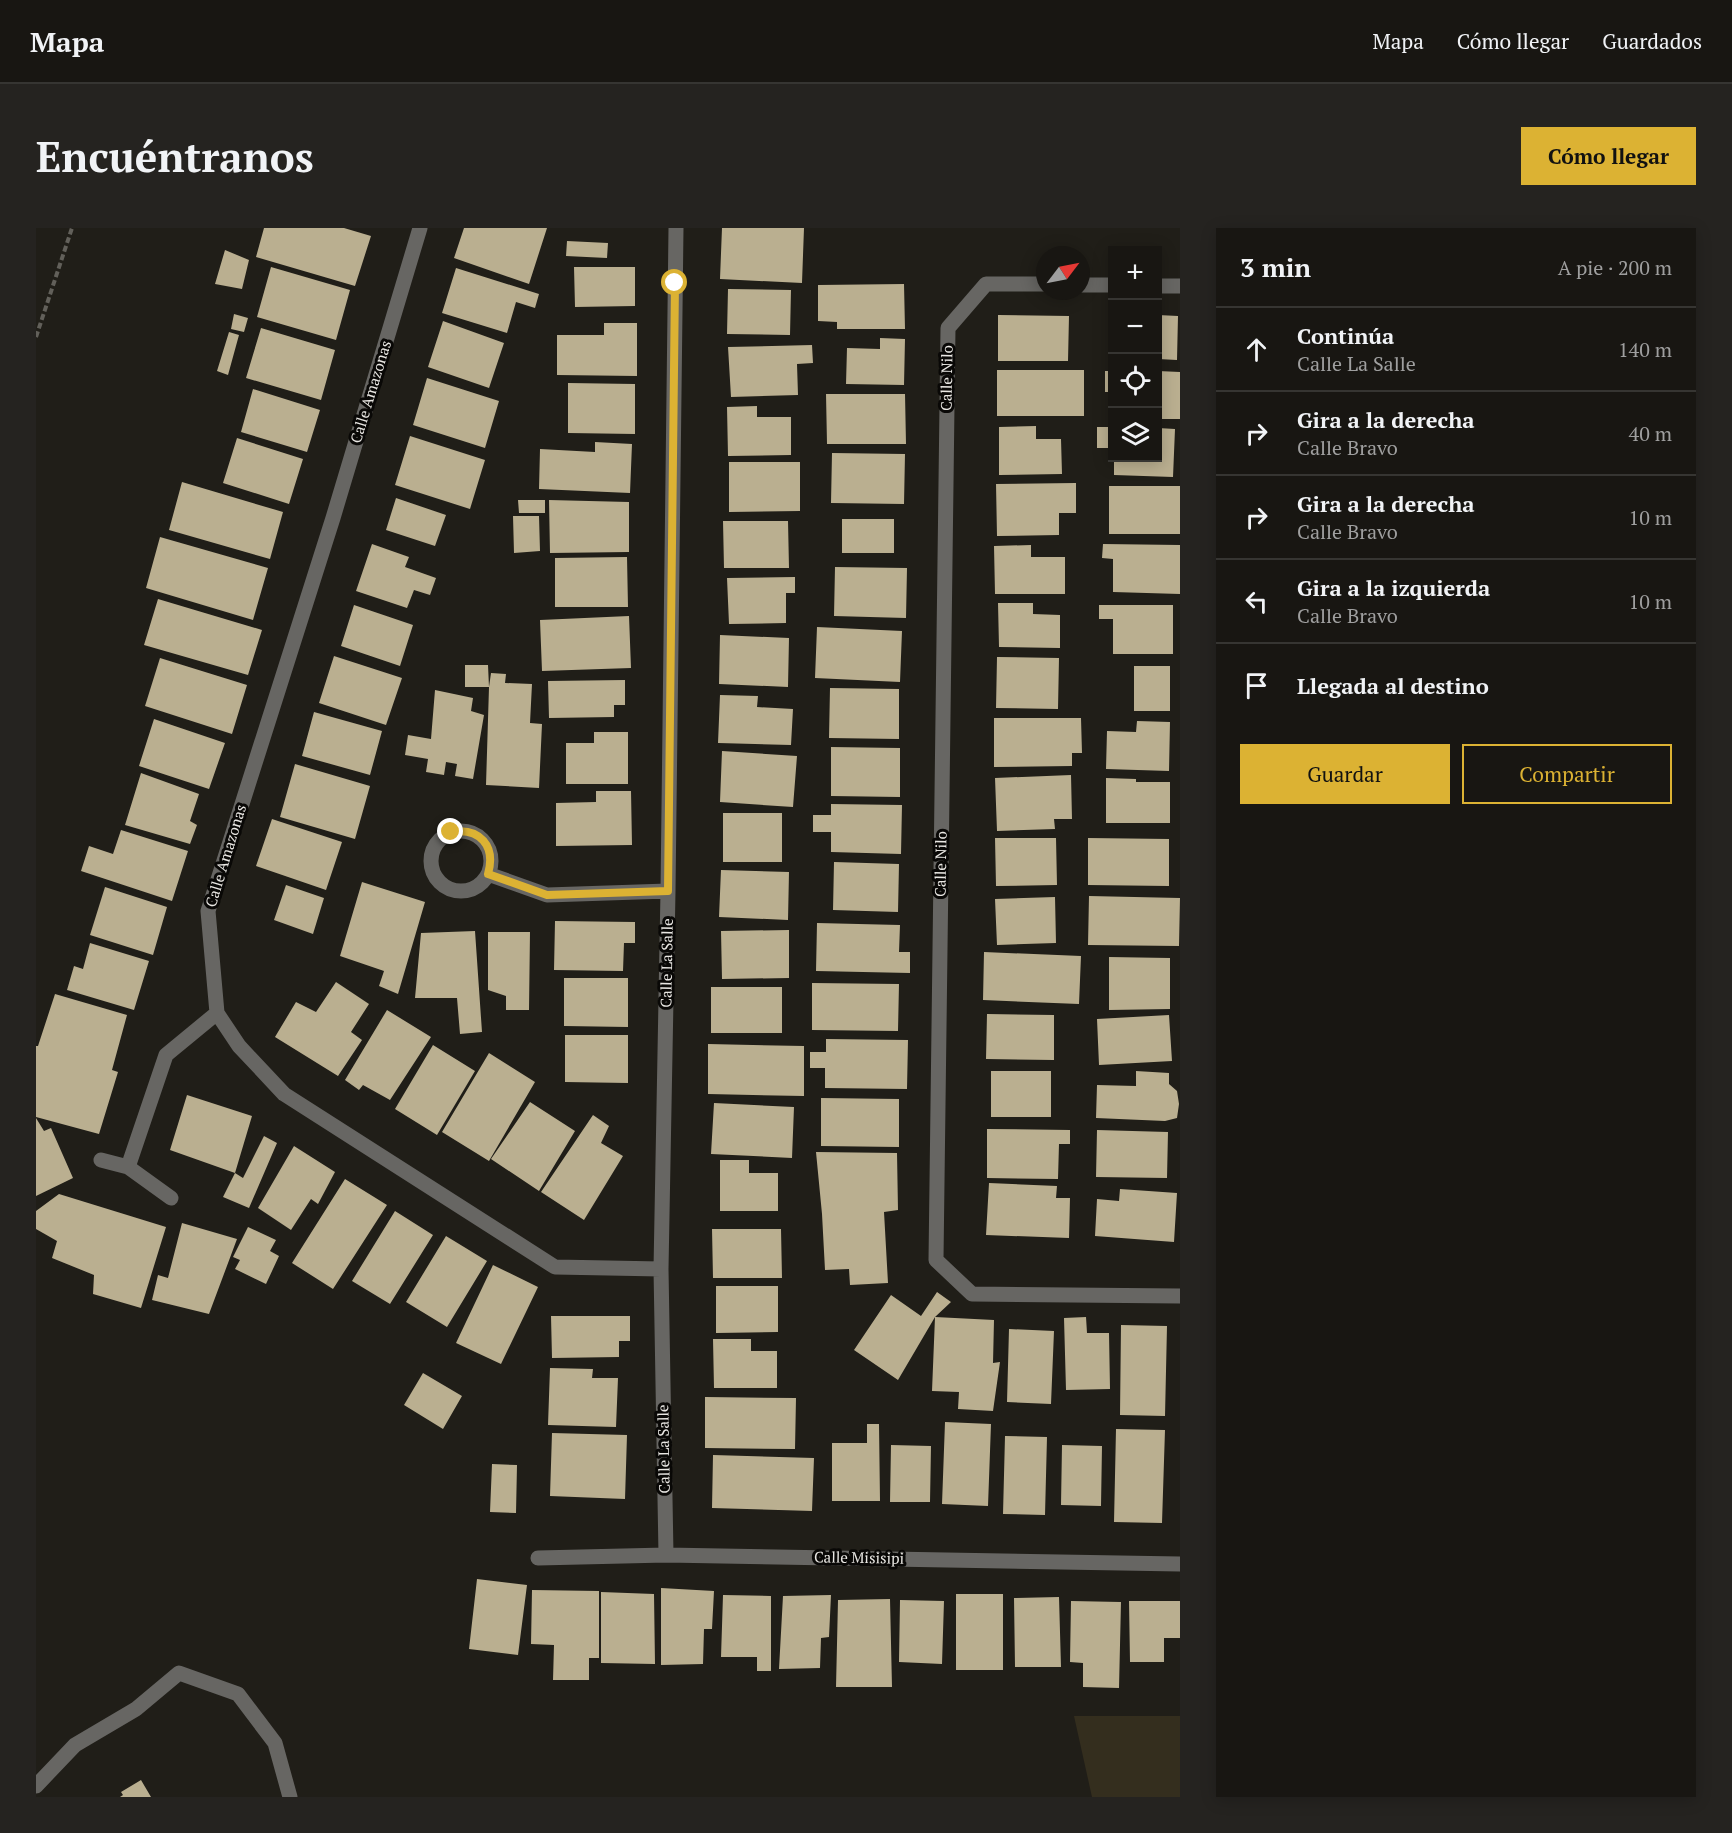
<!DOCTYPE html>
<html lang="es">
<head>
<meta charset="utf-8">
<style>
	body { margin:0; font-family:"PT Serif",serif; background:#252320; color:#f1f3f6 }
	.controls { position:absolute; right:18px; top:18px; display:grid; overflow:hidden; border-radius:0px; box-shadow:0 3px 15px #0003 }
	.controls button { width:54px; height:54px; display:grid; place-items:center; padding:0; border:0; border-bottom:2px solid #363532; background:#181612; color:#f1f3f6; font:30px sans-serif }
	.compass { position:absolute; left:1000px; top:18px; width:54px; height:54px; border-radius:50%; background:#181612; box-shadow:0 3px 15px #0003; rotate:58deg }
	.stop { position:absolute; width:18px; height:18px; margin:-14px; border:4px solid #dcb233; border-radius:50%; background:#fff }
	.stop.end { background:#dcb233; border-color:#fff; box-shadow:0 2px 6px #0008 }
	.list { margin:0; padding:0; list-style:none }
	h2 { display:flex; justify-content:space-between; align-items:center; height:78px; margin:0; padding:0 24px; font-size:26px }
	h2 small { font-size:20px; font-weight:400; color:#9f9f9f }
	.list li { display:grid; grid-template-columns:39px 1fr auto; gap:18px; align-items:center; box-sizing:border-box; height:84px; padding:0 24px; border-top:2px solid #363532 }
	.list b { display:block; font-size:22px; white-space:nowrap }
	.list p { margin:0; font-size:20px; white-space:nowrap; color:#9f9f9f }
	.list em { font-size:20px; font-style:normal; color:#9f9f9f }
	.actions { display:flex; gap:12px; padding:18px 24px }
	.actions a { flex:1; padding:14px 0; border:2px solid #dcb233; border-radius:0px; text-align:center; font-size:21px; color:#dcb233 }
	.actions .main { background:#dcb233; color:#111 }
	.icon { flex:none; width:33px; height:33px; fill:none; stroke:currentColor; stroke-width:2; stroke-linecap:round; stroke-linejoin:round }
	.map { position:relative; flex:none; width:1144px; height:1569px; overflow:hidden; border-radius:0px }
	header { display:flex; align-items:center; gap:36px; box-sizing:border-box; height:84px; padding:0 30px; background:#181612; border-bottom:2px solid #363532 }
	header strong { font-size:28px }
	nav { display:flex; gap:33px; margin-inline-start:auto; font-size:21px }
	.intro { display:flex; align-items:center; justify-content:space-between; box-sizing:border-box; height:144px; padding:0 36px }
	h1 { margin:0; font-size:42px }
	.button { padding:15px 27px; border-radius:0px; background:#dcb233; color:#111; font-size:21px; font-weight:700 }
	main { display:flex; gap:36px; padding:0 36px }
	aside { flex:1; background:#181612; border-radius:0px; box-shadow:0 3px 15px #0003 }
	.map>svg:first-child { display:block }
	.green { fill:#342e1e }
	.building { fill:#baaf90 }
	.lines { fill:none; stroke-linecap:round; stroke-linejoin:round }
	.path { stroke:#62605a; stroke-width:4; stroke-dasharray:6 3; stroke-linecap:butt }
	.minor { stroke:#676663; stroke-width:15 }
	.route { stroke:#dcb233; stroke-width:8 }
	.labels { text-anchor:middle; stroke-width:6; stroke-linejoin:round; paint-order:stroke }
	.street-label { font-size:15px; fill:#e9e7e3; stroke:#090806 }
</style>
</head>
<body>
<header>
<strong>Mapa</strong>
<nav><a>Mapa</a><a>Cómo llegar</a><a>Guardados</a></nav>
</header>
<div class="intro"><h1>Encuéntranos</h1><a class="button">Cómo llegar</a></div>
<main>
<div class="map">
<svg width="1144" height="1569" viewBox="0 0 1144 1569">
	<rect width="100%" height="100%" fill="#201e18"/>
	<path class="green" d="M1038 1488H1144V1569H1056Z"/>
	<path class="building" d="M228 0H308L335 8 319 58 220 29Z
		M428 0H511L493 56 418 30Z
		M686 0H768L766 55 684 51Z
		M531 13 572 15 571 30 530 28Z
		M189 22 213 32 206 61 179 56Z
		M235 39 314 62 300 112 221 89Z
		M538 39H599V78L539 79Z
		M420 40 503 66 499 80 480 74 471 105 406 85Z
		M868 56 869 101H801V94L782 93V57Z
		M692 61 755 62 754 107 691 106Z
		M198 86 212 90 208 104 195 101Z
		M962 87 1033 88 1032 133H962Z
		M1122 87 1142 88 1141 132 1122 131Z
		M407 93 468 115 453 160 392 139Z
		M568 95H601V148L521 147V107H568Z
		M225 100 299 122 285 172 210 150Z
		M193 104 203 107 192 147 181 143Z
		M844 110 869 111 868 157 810 156 811 120 844 121Z
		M776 117 777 135 761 136 762 167 695 169 692 119Z
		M961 142H1048V188H961Z
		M1069 143H1076V164H1069Z
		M1122 143 1144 144V191H1122Z
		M391 150 463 173 449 220 377 197Z
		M532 155 599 156V206L532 205Z
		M217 161 284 182 271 224 205 204Z
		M790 166H869L870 216H791Z
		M721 178V189H755V227L692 228 691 179Z
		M1000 198V211H1025L1026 246 963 247V199Z
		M1061 199H1076V220H1061Z
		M1122 200 1139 201 1137 249 1078 247V230H1122Z
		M374 208 449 232 434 281 359 257Z
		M201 210 267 231 253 276 187 255Z
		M559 214 596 216 594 265 503 261 504 221 559 224Z
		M796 225 869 226 868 276 795 275Z
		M693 234H764V283L693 284Z
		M146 254 247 284 234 331 133 302Z
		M1040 255V285H1023V307L961 308 960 256Z
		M1073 258H1144V306H1073Z
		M360 270 410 287 399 318 350 302Z
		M482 272H509V285H483Z
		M513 272 593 274V324L514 325Z
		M477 288H503L504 323 478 325Z
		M806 291H858V325H806Z
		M687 293H752L753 340H688Z
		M124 309 232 340 217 392 110 360Z
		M336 316 373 329 369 339 400 350 394 367 378 362 371 380 320 363Z
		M1067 316 1144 317V366L1077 364V331L1066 330Z
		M995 317V329H1029V366H959L958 318Z
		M591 329 592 379H519V330Z
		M799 339 871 340 870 390 798 388Z
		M759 349V365H750V395L693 396 691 350Z
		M122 371 226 402 212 447 108 417Z
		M962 375H997V386L1024 387V420L963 419Z
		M318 377 377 397 364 438 305 418Z
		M1063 377H1137V426H1077V391H1063Z
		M593 388 595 440 506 443 504 392Z
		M781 399 866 403 864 454 779 450Z
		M684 407 753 410 752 459 683 456Z
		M298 428 366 450 350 497 283 475Z
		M961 429 1023 430 1022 481 960 480Z
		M124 430 211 457 196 506 109 478Z
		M429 437H452L453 459H429Z
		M1098 438H1134V483H1098Z
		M455 445 470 446 469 455 496 456 494 495 506 496 503 560 450 557 453 459Z
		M589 452V477H578V489L513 490 512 453Z
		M794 460 863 461V511L793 510Z
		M399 462 437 470 435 483 448 487 437 551 419 548 421 536 410 534 408 547 390 544 392 531 369 527 372 507 395 511Z
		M684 467 722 468 721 479 757 481 755 517 682 515Z
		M278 484 346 503 334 547 266 528Z
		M958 490H1045L1046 525H1036V538L958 539Z
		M118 491 189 515 173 561 103 538Z
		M1101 493 1134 494 1133 543 1070 541 1071 503 1100 504Z
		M558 504H592V556H530V515H558Z
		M795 519 864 520V569L795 568Z
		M686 523 761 528 757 579 684 574Z
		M259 536 334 558 319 611 244 589Z
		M105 545 163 566 154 593 161 597 154 616 89 597Z
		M1035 547 1036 591H1018L1019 601 961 603 959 550Z
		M1070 550 1100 551V554H1134V595H1070Z
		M560 563H595L596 617 520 618V575L560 574Z
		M795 576 866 577 865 626 795 624V604H777V587H795Z
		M687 585H746V634H687Z
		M236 591 306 614 290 662 220 638Z
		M85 602 152 623 136 673 45 643 53 618 77 626Z
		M959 610H1020L1021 657 960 658Z
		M1052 610 1133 611V658L1052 657Z
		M798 634 863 636 862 684 797 682Z
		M685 642 753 644 752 692 683 689Z
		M326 654 389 674 362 766 343 758 348 743 304 728Z
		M250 657 288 670 277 706 238 692Z
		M69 659 131 679 117 727 54 707Z
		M1053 668 1144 670 1143 718 1052 717Z
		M1019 669 1020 715 961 717 959 671Z
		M519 693 599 694V715H588L587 743 518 742Z
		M781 695 864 697 863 724H874V745L780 743Z
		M753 702V750L686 751 685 703Z
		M439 703 446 804 424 806 421 770H379L385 705Z
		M452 704H494L493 782H470V768L452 762Z
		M54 715 113 733 98 782 31 762 38 738 47 741Z
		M948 724 1045 728 1043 776 947 772Z
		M1073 729 1134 730V781L1073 782Z
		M528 750H592V799L528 798Z
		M300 754 333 776 315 804 326 812 302 848 239 809 260 774 280 784Z
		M776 755 863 756 862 803 776 802Z
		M675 759H746V805H675Z
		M19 766 91 787 76 842 82 844 63 906 0 889V818H2Z
		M351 782 395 809 354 872 327 857 323 862 309 852Z
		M951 786 1018 787V832L950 831Z
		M1133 787 1136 833 1063 837 1061 791Z
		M529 807H592V855L529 854Z
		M790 811 872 812 871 861 789 860V840H774V824H790Z
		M672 816 768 818V868L672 866Z
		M397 817 439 843 401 907 359 881Z
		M453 825 499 854 453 933 406 904Z
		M955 843H1015V889H955Z
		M1100 843 1133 845V856L1141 863 1143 876 1141 890 1129 893 1060 890 1061 857 1100 858Z
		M151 867 216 888 199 945 134 922Z
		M785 870 863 871V919L785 918Z
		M494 874 539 903 503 963 455 931Z
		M678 875 758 879 756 930 675 926Z
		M557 887 573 898 565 915 587 928 548 992 505 964Z
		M0 890 8 903 15 900 37 950 0 968Z
		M951 901 1034 902V916H1023L1022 951 951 950Z
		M1061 902 1132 904 1131 950 1060 949Z
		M228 908 241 915 213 980 187 969 199 945 207 950Z
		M258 918 299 944 282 976 275 971 255 1002 222 980Z
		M780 924 861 925 862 982 848 984 852 1055 814 1057 813 1041 789 1042 786 986Z
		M684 932H713V945H742V983H684Z
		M309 951 351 977 297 1061 256 1035Z
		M953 955 1021 958 1020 970H1034L1033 1010 950 1007Z
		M1084 961 1141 965 1138 1014 1059 1008 1061 971 1083 973Z
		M23 966 130 999 105 1080 57 1066 58 1047 16 1030 21 1013 0 1001V983Z
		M359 983 397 1007 354 1076 316 1053Z
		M146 995 201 1011 173 1086 116 1072 122 1047 132 1050Z
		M212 999 240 1012 234 1023 243 1028 230 1056 199 1041 204 1032 197 1029Z
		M676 1001H745L746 1050H677Z
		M410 1008 451 1033 411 1099 370 1074Z
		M457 1037 502 1059 465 1136 420 1115Z
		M680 1058H742V1104L680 1105Z
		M901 1064 915 1074 899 1089 958 1092 957 1135 964 1134 957 1183 922 1181 923 1164 896 1163 899 1089 862 1152 818 1122 855 1067 885 1088Z
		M515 1088H594V1113H583V1129L516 1130Z
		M1050 1089 1051 1105H1073L1074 1161 1030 1162 1028 1090Z
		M1085 1097 1131 1098 1129 1188 1084 1187Z
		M973 1101 1018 1103 1015 1176 971 1174Z
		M677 1111H715V1123H741V1160H678Z
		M514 1140 557 1141 556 1150H582L580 1199 512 1197Z
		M387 1145 426 1168 407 1201 368 1177Z
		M669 1169 760 1170 759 1221 669 1220Z
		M909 1194 955 1196 952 1278 906 1276Z
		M831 1196H843L844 1273H796V1215H831Z
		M1080 1201 1129 1202 1126 1295 1078 1294Z
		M516 1205 591 1207 589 1271 514 1268Z
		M969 1208 1011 1209 1009 1287 967 1286Z
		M855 1217 895 1218 894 1274H854Z
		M1026 1217 1066 1218 1065 1278 1025 1277Z
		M677 1227 778 1230 776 1283 676 1280Z
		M456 1236 481 1237 480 1285 454 1284Z
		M441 1351 491 1357 482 1427 433 1421Z
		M625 1360 678 1363 676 1401H668L667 1436 625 1437Z
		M496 1362 563 1363V1430H553V1452H517L518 1417 495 1416Z
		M565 1364 618 1366 619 1436 565 1435Z
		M920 1366H967V1442H920Z
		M687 1367 735 1368V1443H721V1429H685Z
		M795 1367 793 1409 785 1410 784 1440 743 1441 747 1368Z
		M1023 1369 1025 1439H979L978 1370Z
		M854 1371 856 1459H800L802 1372Z
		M864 1372 908 1373 906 1436 863 1434Z
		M1035 1373 1085 1374 1083 1460 1047 1459V1435L1034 1434Z
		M1093 1373H1144V1410H1128V1434H1094Z
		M105 1552 115 1569H84L87 1567 85 1564Z"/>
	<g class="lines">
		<path class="path" d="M0 109 36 0"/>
		<path class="minor" d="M384 0 297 290 172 683 181 785 203 818 248 866 519 1039 625 1041
			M1009 56H950L912 100 900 1032 936 1066 1144 1068
			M1045 57H1076
			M1122 58H1144
			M395 633a30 30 0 1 1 60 0a30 30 0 1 1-60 0Z
			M452 646 511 667 632 663
			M65 932 92 939 135 970
			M92 939 130 827 181 785
			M630 1327 625 1041 632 663 640 0
			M502 1330 630 1327 1144 1336
			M0 1558 39 1517 100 1481 143 1445 202 1466 239 1515 254 1569"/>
	</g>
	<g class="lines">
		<path class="route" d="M415 604C444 599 460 618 452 646L511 667 632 663 639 55"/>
	</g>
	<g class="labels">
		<g class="street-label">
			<text transform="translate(911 150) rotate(-89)" y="5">Calle Nilo</text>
			<text transform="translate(335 164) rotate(-73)" y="5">Calle Amazonas</text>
			<text transform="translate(190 628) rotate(-73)" y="5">Calle Amazonas</text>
			<text transform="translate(905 636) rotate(-89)" y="5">Calle Nilo</text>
			<text transform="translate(631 735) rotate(-89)" y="5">Calle La Salle</text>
			<text transform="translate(628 1221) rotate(-91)" y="5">Calle La Salle</text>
			<text transform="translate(823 1330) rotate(1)" y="5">Calle Misisipi</text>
		</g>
	</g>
</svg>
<div class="controls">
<button>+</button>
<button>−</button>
<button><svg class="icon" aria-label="locate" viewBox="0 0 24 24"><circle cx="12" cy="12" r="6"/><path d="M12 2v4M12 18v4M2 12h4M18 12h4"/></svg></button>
<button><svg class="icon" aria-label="layers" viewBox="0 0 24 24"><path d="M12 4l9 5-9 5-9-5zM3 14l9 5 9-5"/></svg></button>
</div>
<svg class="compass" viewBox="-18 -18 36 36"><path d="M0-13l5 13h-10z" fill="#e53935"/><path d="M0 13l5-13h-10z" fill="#9f9f9f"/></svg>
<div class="stop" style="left:639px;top:55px"></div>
<div class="stop end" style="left:415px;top:604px"></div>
</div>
<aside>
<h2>3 min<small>A pie · 200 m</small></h2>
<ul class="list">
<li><svg class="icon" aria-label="ahead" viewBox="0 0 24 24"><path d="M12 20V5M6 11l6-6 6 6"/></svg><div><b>Continúa</b><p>Calle La Salle</p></div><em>140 m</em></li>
<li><svg class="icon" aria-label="right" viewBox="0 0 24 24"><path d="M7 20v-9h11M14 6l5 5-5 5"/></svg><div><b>Gira a la derecha</b><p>Calle Bravo</p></div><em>40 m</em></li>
<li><svg class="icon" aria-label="right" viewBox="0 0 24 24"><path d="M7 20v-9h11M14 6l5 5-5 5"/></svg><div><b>Gira a la derecha</b><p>Calle Bravo</p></div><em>10 m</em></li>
<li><svg class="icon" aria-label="left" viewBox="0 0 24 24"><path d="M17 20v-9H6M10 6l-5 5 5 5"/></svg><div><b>Gira a la izquierda</b><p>Calle Bravo</p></div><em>10 m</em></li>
<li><svg class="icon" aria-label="arrive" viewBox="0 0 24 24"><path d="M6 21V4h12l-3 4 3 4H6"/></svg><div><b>Llegada al destino</b></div></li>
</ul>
<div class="actions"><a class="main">Guardar</a><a>Compartir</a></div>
</aside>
</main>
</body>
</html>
